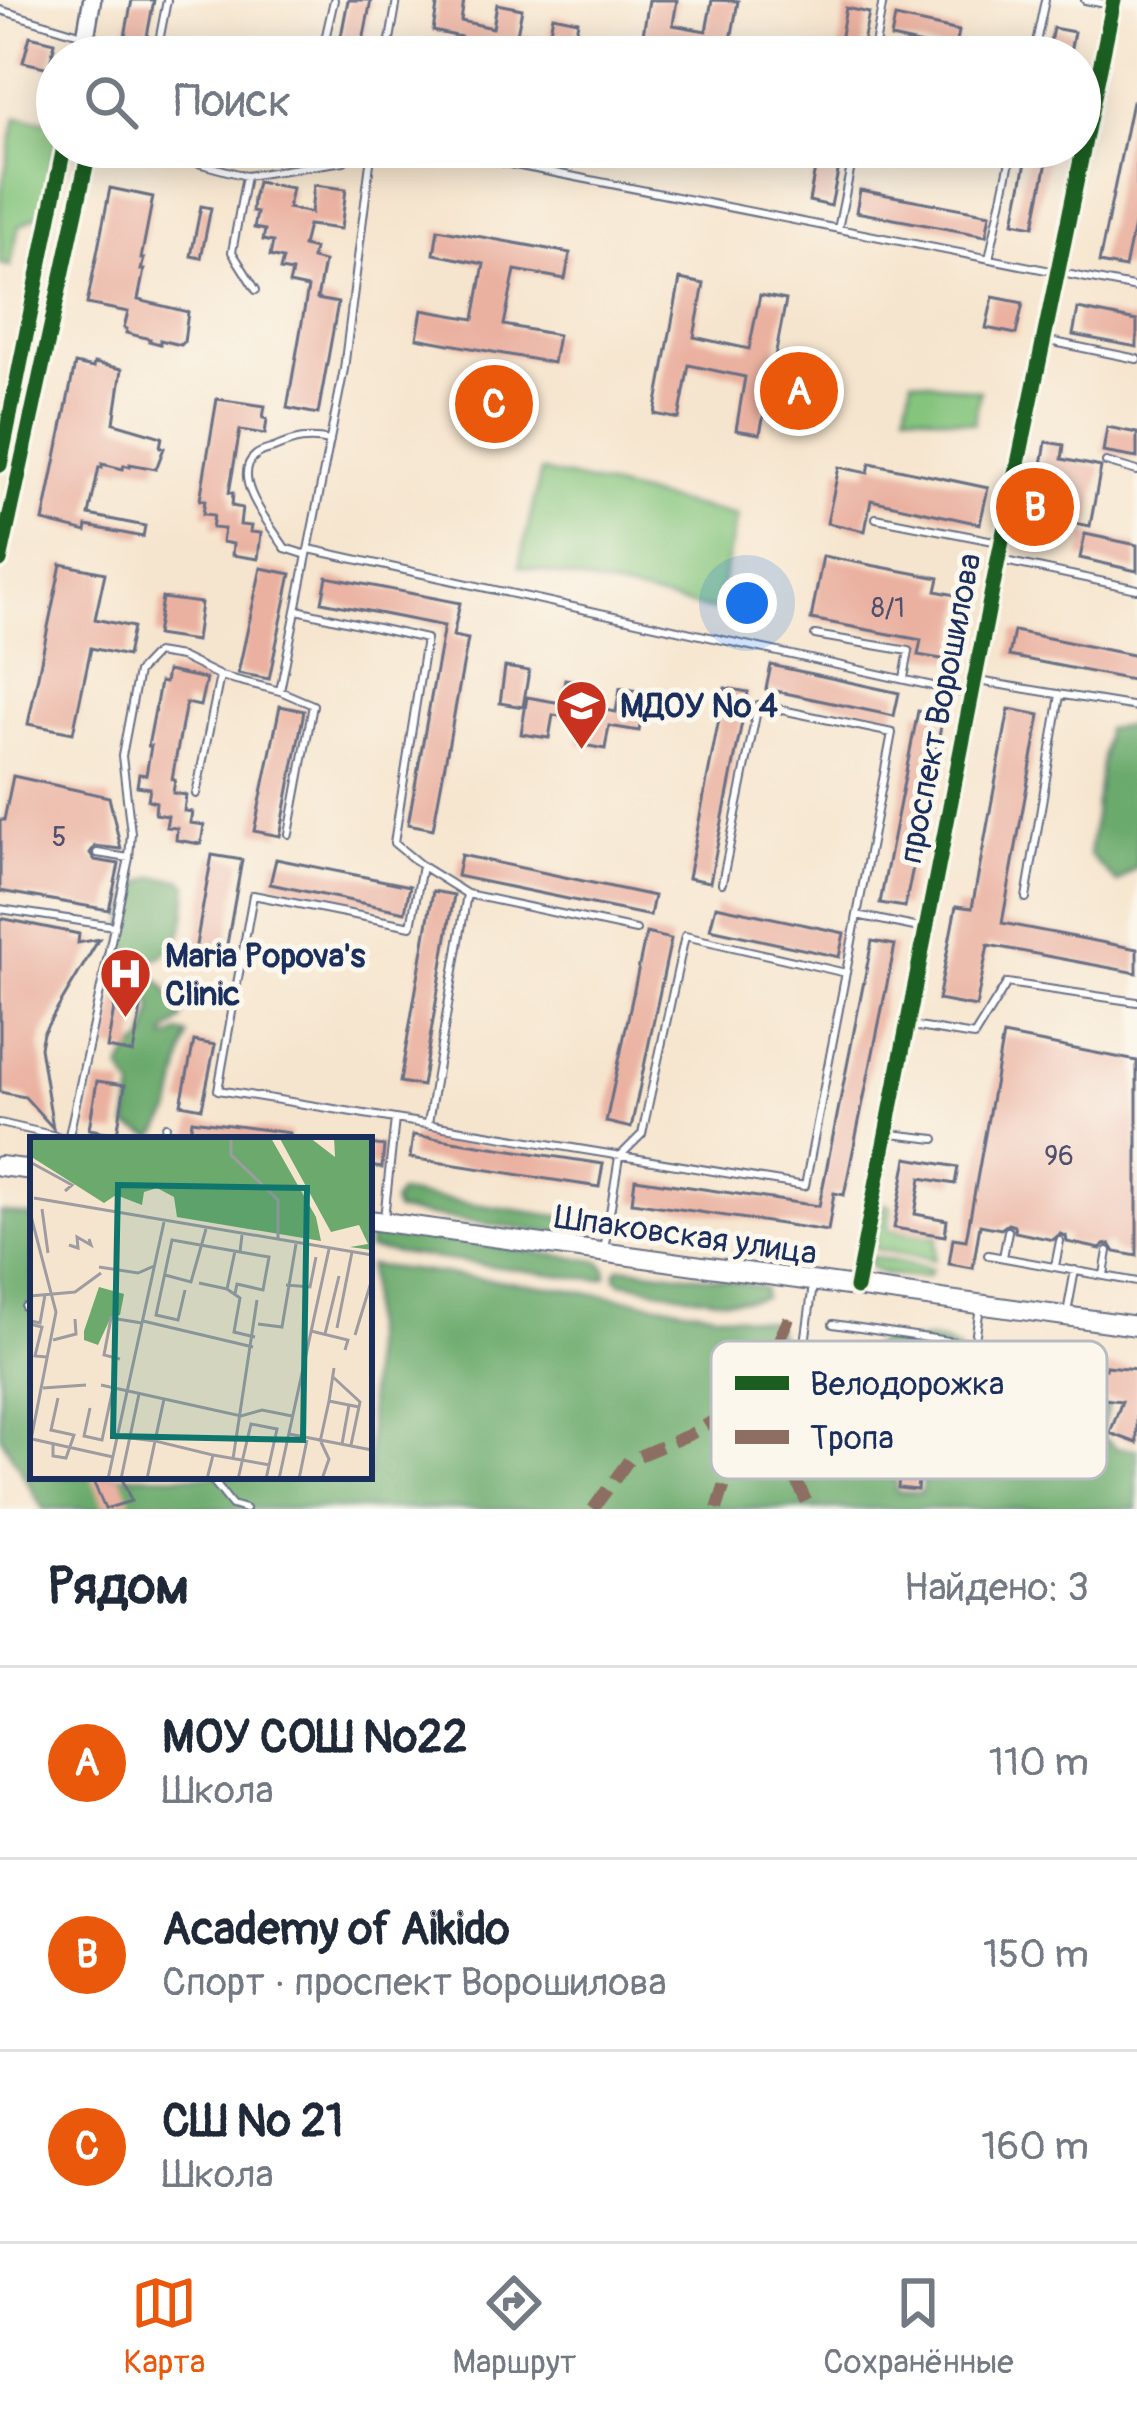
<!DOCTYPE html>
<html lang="ru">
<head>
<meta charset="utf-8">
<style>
	body { margin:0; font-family:Pangolin,sans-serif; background:#f2f2f3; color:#1f2937 }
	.you { position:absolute; left:747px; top:603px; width:42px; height:42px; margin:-30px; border:9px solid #fff; border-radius:50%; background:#1a73e8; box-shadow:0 0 0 18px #1a73e833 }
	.badge { display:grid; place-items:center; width:78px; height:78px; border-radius:50%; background:#ea580c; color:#fff; font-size:39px; font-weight:700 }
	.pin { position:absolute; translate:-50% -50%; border:6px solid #fff; box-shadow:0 3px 12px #0006 }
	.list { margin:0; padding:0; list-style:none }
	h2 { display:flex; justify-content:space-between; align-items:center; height:156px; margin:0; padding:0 48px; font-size:51px }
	h2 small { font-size:39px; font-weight:400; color:#747a83 }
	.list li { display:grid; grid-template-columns:78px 1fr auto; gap:36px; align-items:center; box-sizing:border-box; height:192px; padding:0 48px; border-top:3px solid #e0e1e3 }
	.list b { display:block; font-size:45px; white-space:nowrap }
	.list p { margin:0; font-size:39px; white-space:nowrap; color:#747a83 }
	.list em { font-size:39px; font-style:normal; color:#747a83 }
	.icon { flex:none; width:66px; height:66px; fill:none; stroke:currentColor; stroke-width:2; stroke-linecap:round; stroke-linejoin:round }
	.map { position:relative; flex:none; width:1137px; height:1509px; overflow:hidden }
	.search { position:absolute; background:#fff; box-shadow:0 6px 30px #0003; left:36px; right:36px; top:36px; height:132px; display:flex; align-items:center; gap:30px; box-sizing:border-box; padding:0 42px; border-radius:66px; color:#747a83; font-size:45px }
	.sheet { height:732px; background:#fff }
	nav { display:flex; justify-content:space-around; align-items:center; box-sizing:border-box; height:168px; border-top:3px solid #e0e1e3; background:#fff; font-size:33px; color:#747a83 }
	nav a { display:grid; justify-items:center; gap:6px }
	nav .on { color:#ea580c }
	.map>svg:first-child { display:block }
	.green { fill:#84c47c; stroke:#507a6d; stroke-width:3 }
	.forest { fill:#6baa6c; stroke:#436c65; stroke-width:3 }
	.building { fill:#eab1a0 }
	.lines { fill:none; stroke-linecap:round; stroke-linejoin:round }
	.service-casing { stroke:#686f85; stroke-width:10 }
	.tertiary-casing { stroke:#686f85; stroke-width:21 }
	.secondary-casing { stroke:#686f85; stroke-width:22 }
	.service { stroke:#fff; stroke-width:6 }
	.tertiary { stroke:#fff; stroke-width:16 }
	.secondary { stroke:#fff; stroke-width:18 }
	.quiet { stroke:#8d6e63; stroke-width:12; stroke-dasharray:24 12; stroke-linecap:butt }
	.cycleway-casing { stroke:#fbf7ec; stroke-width:22 }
	.cycleway { stroke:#1b5e20; stroke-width:15 }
	.labels { text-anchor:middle; stroke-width:10; stroke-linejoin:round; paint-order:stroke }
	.number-label { font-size:27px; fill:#4f506e }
	.poi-label { font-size:33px; font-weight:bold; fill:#1b2f5e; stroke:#fbf7ec; text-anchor:start }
	.street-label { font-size:33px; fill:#1b2f5e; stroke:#fbf7ec }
	.inset-road { fill:none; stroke:#9e9ca1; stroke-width:3 }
	.view { fill:#0f766e; fill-opacity:0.15; stroke:#0f766e; stroke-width:6 }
	.inset-edge { fill:none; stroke:#1b2f5e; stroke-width:6 }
	.key { fill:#fbf7ec; stroke:#b8bbc1; stroke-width:3 }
	.key-label { font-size:33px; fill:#1b2f5e }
</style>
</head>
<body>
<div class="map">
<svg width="1137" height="1509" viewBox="0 0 1137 1509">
	<rect width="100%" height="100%" fill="#fbf7ec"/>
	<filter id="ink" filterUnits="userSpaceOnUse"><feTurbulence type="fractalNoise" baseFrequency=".00833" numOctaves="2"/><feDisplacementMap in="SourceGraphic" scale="24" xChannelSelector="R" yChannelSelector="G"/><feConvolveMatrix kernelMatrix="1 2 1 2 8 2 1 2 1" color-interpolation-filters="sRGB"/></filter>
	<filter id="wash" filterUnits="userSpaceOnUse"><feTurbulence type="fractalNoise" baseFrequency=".004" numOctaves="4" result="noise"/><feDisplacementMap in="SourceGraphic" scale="48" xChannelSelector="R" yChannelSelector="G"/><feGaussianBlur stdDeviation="2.7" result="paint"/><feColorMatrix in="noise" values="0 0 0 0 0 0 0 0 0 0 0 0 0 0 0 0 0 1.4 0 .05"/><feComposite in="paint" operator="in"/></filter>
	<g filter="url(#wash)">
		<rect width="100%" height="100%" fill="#f6e5ce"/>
		<path class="green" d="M16 117 57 123V141L41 214 19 226 10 266 0 264V198Z
			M912 379 980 391 974 423 906 411Z
			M541 471 737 516 716 611 519 566Z
			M887 1204 891 1207 888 1230 937 1238 934 1260 875 1249 882 1207Z
			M870 1256 931 1269 928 1276C910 1277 884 1278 870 1266Z"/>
		<path class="forest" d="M1137 724V867L1117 883 1089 855 1106 729Z
			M154 877 181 879 188 885C186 899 187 921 181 933 179 938 167 952 163 955 150 965 127 957 124 942 122 930 131 897 135 885Z
			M143 974C172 981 161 994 180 1005L182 1020 165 1034 166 1039 180 1033 188 1035 171 1113 155 1137 127 1127 133 1089 121 1069 129 1053 145 1040 153 1009 147 995 136 986 133 978Z
			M399 1193 594 1221 596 1234 593 1239 402 1212 396 1211 393 1203Z
			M0 1212 33 1217V1476H369V1265L551 1287 775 1322 781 1340 797 1341 788 1407 796 1446 851 1455 864 1442 894 1457 896 1492 921 1493 925 1471 976 1469 990 1390 1108 1407 1100 1434 1116 1448 1137 1449V1509H43L0 1435Z
			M369 1230 599 1261C605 1266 608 1269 606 1277L599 1279 578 1278 369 1249Z
			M621 1267 728 1280 764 1288V1297C731 1308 657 1288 621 1282L616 1278V1271Z
			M885 1337C892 1338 897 1341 904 1342 914 1343 924 1338 934 1340 974 1348 979 1385 967 1418 942 1430 921 1405 897 1396 887 1393 877 1399 869 1397 865 1395 858 1384 856 1381L861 1354Z"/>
		<g id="blocks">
			<path class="building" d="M132 0H154L143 57H121Z
				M348 0H371L360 57H337Z
				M438 0H464L461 21 493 28 497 4 522 9 517 34 548 40 553 16 578 21 572 57 543 54V57H516L518 48 488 42 485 57H458L461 37 433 31Z
				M649 0H677L673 25 706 31 712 0 738 1 728 57H639Z
				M846 8 869 13 860 57H837Z
				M895 17 959 31 955 52 891 38Z
				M1053 28 1074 32 1069 57H1047Z
				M30 36 55 42 49 68 23 62Z
				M1132 102 1137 103V211L1125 268 1099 263Z
				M819 147H843L831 206 809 201Z
				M1029 147H1050L1034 226 1014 222Z
				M257 182 292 188 288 208 311 213 314 185 346 189 341 229 308 225 303 246 314 249 312 259 324 262 317 299 338 303 318 414 287 408 308 288 289 284 292 272 280 270 283 259 270 256 273 242 263 240 265 230 254 228 257 213 252 212 253 199Z
				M110 188 153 197 141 259H144L141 270H144L138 300 188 312 184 342 181 345 160 340V344L149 341 150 339 126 333 127 329 124 328 128 312 87 304Z
				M860 190 990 214 986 236 856 212Z
				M201 206 211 208 201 258 191 256Z
				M438 229 570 253 565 279 515 270 504 325 558 335 553 363 417 338 422 310 474 319 484 264 434 254Z
				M680 279 704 284 694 337 749 349 760 295 786 300 760 434 736 430 745 377 689 365 679 419 655 414Z
				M993 297 1023 303 1016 334 986 328Z
				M1078 309 1137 321V347L1073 335Z
				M94 363 122 369 114 423 162 437 160 447 164 448 156 469 130 464V467L124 465 123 469 102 464V468L99 467 89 515 145 526 143 537 87 526 86 532 43 521 75 364 93 368Z
				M217 399 265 406 263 418 267 419 265 434 240 430 229 493H233L232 506 242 508 240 525 251 526 250 532 261 533 258 559 232 555 233 544 222 542 224 529 212 528 214 515 203 514 205 500H200Z
				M1107 427 1137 433V458L1103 452Z
				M1046 442 1064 445 1062 459 1101 467 1090 526 1052 519 1048 536 1030 532Z
				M870 463 988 488 980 524 871 500 865 531 827 523 839 467 868 473Z
				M1085 534 1137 545V571L1080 558Z
				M823 556 939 578 936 591 965 597 953 661 918 655 921 640 811 619Z
				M61 564 105 573 95 619 133 627 127 656 91 648 73 733 28 724Z
				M261 568 291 574 269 679 238 673Z
				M327 577 460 603 453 636 468 639 433 829 408 824 444 626 322 602Z
				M162 598 201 603 196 641 156 635Z
				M1014 631 1137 656V681L1009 656Z
				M771 665 899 693 894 716 766 689Z
				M505 667 529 671 523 707 500 703Z
				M167 671 206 679 200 706 186 703 172 779 175 780 173 793 186 795 184 811 192 812 190 823 204 825 201 844 176 840 177 828 166 827 168 816 155 814 156 802 148 800 150 788 137 786 139 774 146 775 151 746H148L155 710 160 682 165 683Z
				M565 679 587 682 583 706 616 712 620 688 646 692 639 731 609 726 605 749 578 744 582 719 553 715 549 738 521 734 527 697 561 703Z
				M725 688 748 692 710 882 688 878Z
				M280 706 304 711 280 836 254 831Z
				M1009 709 1040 715 1002 923 1137 949V973L988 945 976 1007 938 1000 956 906 972 908Z
				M918 711 943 716 905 907 880 903Z
				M13 776 109 797 121 849 95 846 90 853 95 860 119 864 109 910 0 891V820H4Z
				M212 855 242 860 223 967 193 962Z
				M461 855 654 896 650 916 457 876Z
				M276 859 410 886 405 912 270 884Z
				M433 891 454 895 422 1086 400 1082Z
				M716 906 844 933 839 957 710 929Z
				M0 918 79 934 78 943 99 939 43 1033 40 1047 53 1128 25 1097 0 1092Z
				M646 933 671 939 631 1128 606 1122Z
				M872 941 895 945 844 1195 834 1193 828 1231 632 1202 635 1179 819 1206Z
				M116 998 142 1003 133 1053 107 1048Z
				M1003 1035 1137 1061V1256L1115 1252 1110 1244 1104 1245 1101 1249 1067 1242 1066 1236 1060 1234 1053 1240 1015 1232 1014 1226 1008 1224 1001 1229 980 1225 973 1268 949 1264 953 1238 966 1240Z
				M194 1041 215 1045 202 1108 181 1104Z
				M97 1081 125 1085 117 1134 89 1129Z
				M192 1120 290 1133 289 1140H189Z
				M413 1135 603 1164 599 1187 410 1158Z
				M369 1144 384 1146 382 1168 369 1166Z
				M907 1158 958 1167 955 1184 921 1178 915 1214 947 1220 945 1236 894 1228Z
				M1018 1359 1106 1369V1366L1137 1369V1443L1110 1433 1122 1401 1015 1390Z
				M886 1399 903 1400 902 1411 929 1414 927 1435 919 1434 918 1456 954 1457V1469L919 1468 917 1490 898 1488 902 1438 885 1437 886 1427 856 1425V1411L885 1414Z
				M91 1476H121L131 1501 105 1509Z"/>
		</g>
	</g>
	<g filter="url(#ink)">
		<use href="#blocks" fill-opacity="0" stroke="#686f85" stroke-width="3"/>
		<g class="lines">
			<defs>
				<path id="service" d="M1085 0 1111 5
					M0 10 83 35
					M875 49 919 57
					M156 57 167 0
					M321 57 334 0
					M387 57 397 0
					M873 57 883 0
					M1033 57 1045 0
					M138 147 246 176 344 161 361 147
					M424 147 1137 288
					M246 176 232 252 256 290
					M838 229 855 147
					M989 259 1013 147
					M1049 341 1137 359
					M1106 462 1137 471
					M876 518 999 542
					M309 549 969 694
					M307 555 285 548C272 527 228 477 256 455 261 451 268 450 274 448 295 439 308 436 330 441
					M1000 560 1137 589
					M297 610 426 639 394 843 422 866 467 894
					M815 635 909 651 904 678
					M978 681 1137 707
					M280 691 344 369 372 147
					M196 794 220 676
					M97 853 129 858
					M1026 898 1060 695
					M0 909 114 926
					M857 915 924 929
					M912 1026 974 1036 1007 983 1137 1002
					M395 1119 805 1186 892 733 758 705 722 883
					M0 1123 69 1139
					M428 1123 467 894 636 930
					M891 1134 935 1139
					M68 1140 129 858 131 833 122 756 138 672 156 653 181 657 220 676 280 691 313 705 289 834
					M162 1140 166 1126
					M384 1218 395 1119 218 1090 253 895 411 926 422 866
					M604 1250 619 1157 642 1134 685 936 846 973
					M988 1255 1137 1282
					M1003 1257 1008 1231
					M1055 1266 1060 1241
					M1104 1275 1108 1251
					M813 1285 796 1409 850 1420
					M25 1307 33 1313
					M1067 1313 1075 1270
					M833 1324 975 1345 986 1355
					M959 1446 980 1307
					M209 1476 232 1505 245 1509"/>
				<path id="tertiary" d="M82 57 92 0
					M0 465 64 147
					M856 1288 998 560 1114 0"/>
				<path id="secondary" d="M0 1166 33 1170
					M369 1220 1137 1326"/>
			</defs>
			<use href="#service" class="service-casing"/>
			<use href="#tertiary" class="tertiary-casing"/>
			<use href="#secondary" class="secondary-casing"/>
			<use href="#service" class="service"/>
			<use href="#tertiary" class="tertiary"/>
			<use href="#secondary" class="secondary"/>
			<path class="quiet" d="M789 1318 753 1397 765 1415 810 1509
				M593 1509 629 1460 691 1434 753 1397
				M717 1509 753 1397"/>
			<defs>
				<path id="cycleway" d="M0 465 64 147
					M0 561 90 147
					M856 1288 998 560 1114 0"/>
			</defs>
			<use href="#cycleway" class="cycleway-casing"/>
			<use href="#cycleway" class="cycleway"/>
		</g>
	</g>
	<defs>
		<symbol id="school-pin" viewBox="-11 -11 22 30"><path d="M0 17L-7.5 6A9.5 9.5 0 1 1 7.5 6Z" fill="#c8321e" stroke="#fbf7ec"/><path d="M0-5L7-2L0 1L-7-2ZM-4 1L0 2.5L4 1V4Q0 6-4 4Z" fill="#fff"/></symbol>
		<symbol id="hospital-pin" viewBox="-11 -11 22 30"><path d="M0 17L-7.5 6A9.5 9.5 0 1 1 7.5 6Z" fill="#c8321e" stroke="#fbf7ec"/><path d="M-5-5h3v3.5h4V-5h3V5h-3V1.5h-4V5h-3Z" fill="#fff"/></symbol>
	</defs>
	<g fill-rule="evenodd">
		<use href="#school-pin" x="552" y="676" width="59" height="81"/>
		<use href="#hospital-pin" x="96" y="944" width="59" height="81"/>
	</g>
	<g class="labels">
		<g class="number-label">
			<text x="888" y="617">8/1</text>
			<text x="59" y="846">5</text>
			<text x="1059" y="1165">96</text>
		</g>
		<g class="poi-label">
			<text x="620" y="717">МДОУ № 4</text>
			<text x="165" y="967">Maria Popova's<tspan x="165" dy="38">Clinic</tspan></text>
		</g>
		<g class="street-label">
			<text transform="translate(939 708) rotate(-79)" y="12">проспект Ворошилова</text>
			<text transform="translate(686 1234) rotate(8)" y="12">Шпаковская улица</text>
		</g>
	</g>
	<g transform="translate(30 1137)">
		<rect width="342" height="342" fill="#f6e5ce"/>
		<path d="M0 0 241 1 286 80 291 104 147 80 144 60 127 51 114 55 112 68 86 58 74 66 0 19ZM249 0H279L305 20 304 0H342V113L320 110 338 107 329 88 301 95ZM69 150 94 157 90 178 81 180 68 208 54 203V194Z" fill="#6baa6c"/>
		<path class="inset-road" d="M201 0V18L248 63V103M0 25 42 48 35 54M4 61 342 118M12 72 18 116M39 108 48 111 47 100 61 108 59 102M69 130 108 136 124 129M135 138 161 145 176 92M169 146 197 152 205 114M256 148 280 150 286 120M197 152 210 161 204 195 225 200M155 153 148 183 126 178 142 103 210 115M205 157 207 147 233 153 239 120 210 115 212 98M0 159 45 155 71 136M1 184 10 186 15 158M113 184 223 210M0 187 12 190 5 219 17 220M228 187 252 190 266 107M307 191 322 115M281 194 318 203 315 213M295 197 309 139M325 198 342 142M23 203 46 197 45 182M90 222 74 218 81 181 112 186M304 231 299 264 329 270M303 240 330 265 321 308M71 248 211 279 232 273 262 279M13 251 56 248M134 262 125 304 183 318 177 342M60 271 54 299 72 303 83 251M259 297 342 313M93 300 125 304 117 342M2 302 83 320M290 305 299 264M291 305 299 322 292 342M23 306V319L36 321 44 298 21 293 28 261M312 307 319 268M0 308 26 175 1 79M183 318 240 328M203 322 227 163M78 342 134 85M91 342 109 257M208 342 221 287 247 292 236 342M249 342 299 112M269 342 277 303"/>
		<path class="view" d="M88 48 277 51 273 303 83 299Z"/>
		<rect width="342" height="342" class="inset-edge"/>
	</g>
	<rect x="711" y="1341" width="396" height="138" rx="18" class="key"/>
	<rect x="735" y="1376" width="54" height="14" fill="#1b5e20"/>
	<rect x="735" y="1430" width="54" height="14" fill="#8d6e63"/>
	<g class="key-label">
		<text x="810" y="1395">Велодорожка</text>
		<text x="810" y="1449">Тропа</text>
	</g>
</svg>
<div class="you"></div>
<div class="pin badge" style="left:799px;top:391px">A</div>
<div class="pin badge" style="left:1035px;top:507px">B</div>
<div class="pin badge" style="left:494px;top:404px">C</div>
<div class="search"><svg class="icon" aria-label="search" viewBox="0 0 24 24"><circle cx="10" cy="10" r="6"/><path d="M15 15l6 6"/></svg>Поиск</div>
</div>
<section class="sheet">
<h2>Рядом<small>Найдено: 3</small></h2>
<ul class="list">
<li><span class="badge">A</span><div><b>МОУ СОШ №22</b><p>Школа</p></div><em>110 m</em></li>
<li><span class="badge">B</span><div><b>Academy of Aikido</b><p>Спорт · проспект Ворошилова</p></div><em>150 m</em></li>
<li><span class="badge">C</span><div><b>СШ № 21</b><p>Школа</p></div><em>160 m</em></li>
</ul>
</section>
<nav>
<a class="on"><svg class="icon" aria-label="map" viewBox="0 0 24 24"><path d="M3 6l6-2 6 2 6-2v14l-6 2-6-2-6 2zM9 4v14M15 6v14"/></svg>Карта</a>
<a><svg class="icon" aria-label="directions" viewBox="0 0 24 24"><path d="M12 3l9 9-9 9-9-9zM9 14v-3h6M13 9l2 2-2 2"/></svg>Маршрут</a>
<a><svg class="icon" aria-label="saved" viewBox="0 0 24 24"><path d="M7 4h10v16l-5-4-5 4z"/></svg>Сохранённые</a>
</nav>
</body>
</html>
